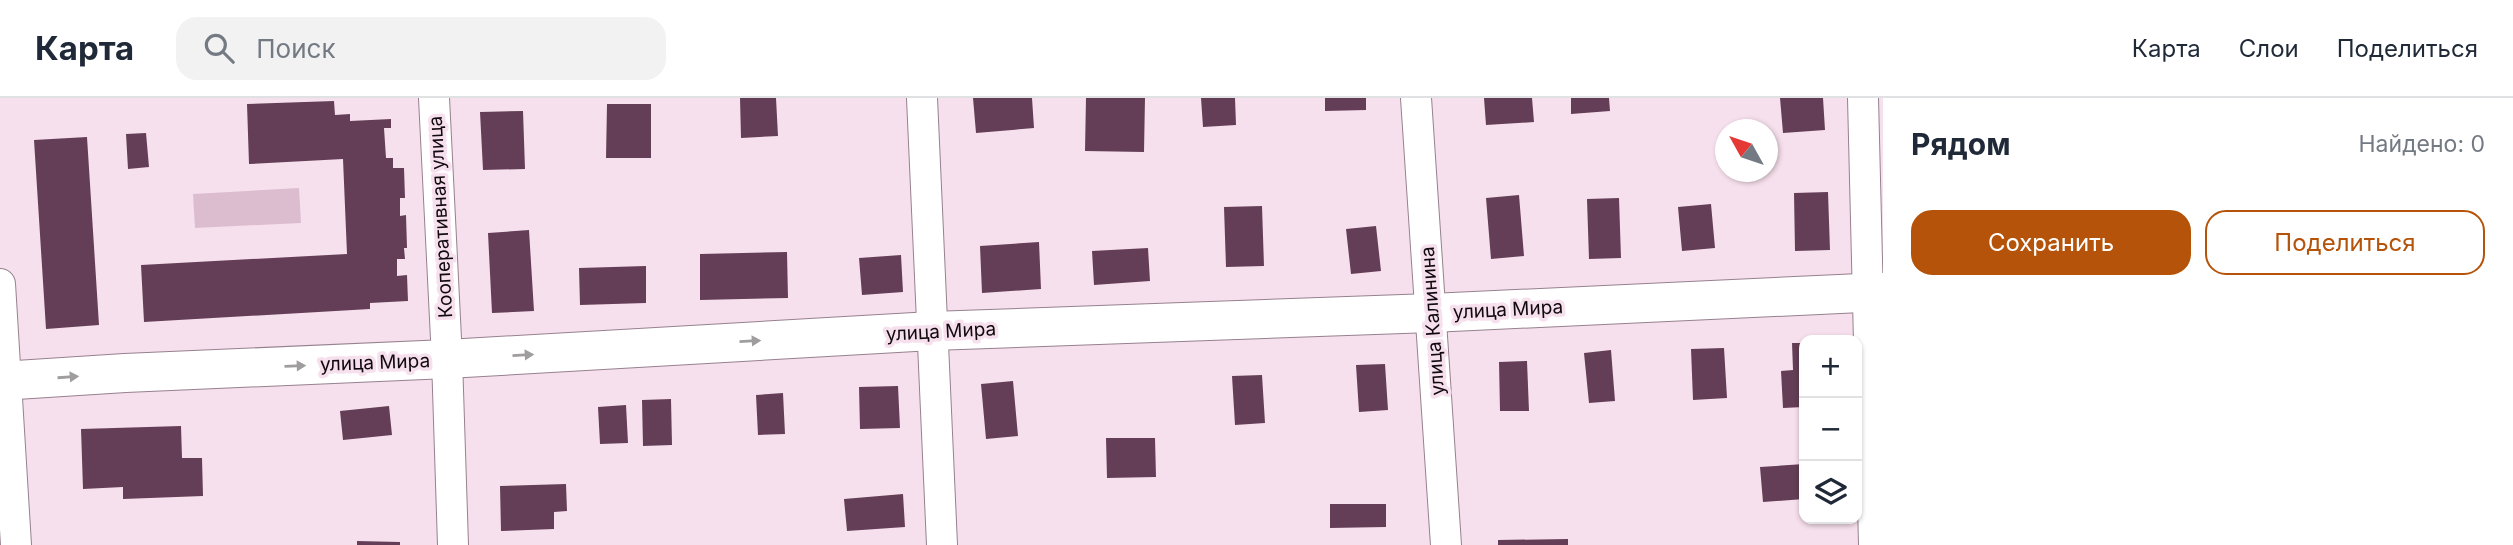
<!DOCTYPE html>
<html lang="ru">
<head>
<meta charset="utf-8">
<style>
	body { margin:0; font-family:Inter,sans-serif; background:#f2f2f3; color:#1f2937 }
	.controls { position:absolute; right:21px; bottom:21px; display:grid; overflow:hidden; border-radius:14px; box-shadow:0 2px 5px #0004 }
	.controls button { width:63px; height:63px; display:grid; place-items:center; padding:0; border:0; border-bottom:2px solid #e0e1e3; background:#fff; color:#1f2937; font:35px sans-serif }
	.compass { position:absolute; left:1715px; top:21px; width:63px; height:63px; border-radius:50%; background:#fff; box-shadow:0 2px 5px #0004; rotate:310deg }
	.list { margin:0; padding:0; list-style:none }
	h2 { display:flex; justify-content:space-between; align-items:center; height:91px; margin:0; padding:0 28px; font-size:30px }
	h2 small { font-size:23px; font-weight:400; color:#747a83 }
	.actions { display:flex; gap:14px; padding:21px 28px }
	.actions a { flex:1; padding:16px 0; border:2px solid #b45309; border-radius:21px; text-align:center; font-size:24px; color:#b45309 }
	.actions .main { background:#b45309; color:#fff }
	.icon { flex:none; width:38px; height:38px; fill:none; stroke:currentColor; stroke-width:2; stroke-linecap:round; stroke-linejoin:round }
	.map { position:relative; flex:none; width:1883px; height:447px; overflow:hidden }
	header { display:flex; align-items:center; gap:42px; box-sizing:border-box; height:98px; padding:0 35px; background:#fff; border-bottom:2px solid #e0e1e3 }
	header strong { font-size:33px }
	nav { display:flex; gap:38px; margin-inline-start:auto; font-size:24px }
	.search { width:490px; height:63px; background:#f2f2f3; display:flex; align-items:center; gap:18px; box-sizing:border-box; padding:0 24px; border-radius:21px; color:#747a83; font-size:26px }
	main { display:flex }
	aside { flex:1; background:#fff }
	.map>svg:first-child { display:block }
	.green { fill:#dcbdd0 }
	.building { fill:#643e56 }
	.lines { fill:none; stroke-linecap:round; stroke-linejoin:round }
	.minor-casing { stroke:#96818e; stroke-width:32 }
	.secondary-casing { stroke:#96818e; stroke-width:40 }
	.minor { stroke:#fff; stroke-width:30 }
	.secondary { stroke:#fff; stroke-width:38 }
	.oneway { fill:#9f9d9e }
	.labels { text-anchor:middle; stroke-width:7; stroke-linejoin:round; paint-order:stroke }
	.street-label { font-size:19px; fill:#10090d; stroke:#f7e0ed }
</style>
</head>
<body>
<header>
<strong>Карта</strong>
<div class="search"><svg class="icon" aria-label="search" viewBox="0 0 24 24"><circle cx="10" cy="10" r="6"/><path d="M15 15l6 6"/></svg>Поиск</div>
<nav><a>Карта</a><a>Слои</a><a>Поделиться</a></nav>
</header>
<main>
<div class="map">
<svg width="1883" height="447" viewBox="0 0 1883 447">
	<rect width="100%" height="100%" fill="#f7e0ed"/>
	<path class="green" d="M299 90 301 125 195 130 193 96Z"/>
	<path class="building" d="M740 0H776L778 38 741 40Z
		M973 0H1032L1034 30 976 35Z
		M1086 0H1145L1144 54 1085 53Z
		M1201 0H1235L1236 27 1203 29Z
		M1325 0H1366V12L1325 13Z
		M1484 0H1532L1534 24 1486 27Z
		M1571 0H1609L1610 13 1571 16Z
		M1780 0H1823L1825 32 1783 35Z
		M334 3 335 17 350 16V23L391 21V30H384L386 60H393V70H404L405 100H400V118L406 117 407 150H404L405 161H397V178L407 177 408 203 370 205V211L144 224 141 167 347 156 343 61 249 66 247 6Z
		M607 6H651V60H606Z
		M523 13 525 71 483 72 480 14Z
		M146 35 149 69 128 71 126 36Z
		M87 39 99 227 46 231 34 42Z
		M1828 94 1830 152 1795 153 1794 95Z
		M1519 97 1524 158 1491 161 1486 100Z
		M1619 100 1621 160 1589 161 1587 101Z
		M1711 106 1715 150 1682 153 1678 109Z
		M1262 108 1264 168 1226 169 1224 109Z
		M1376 128 1381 173 1351 176 1346 131Z
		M529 132 534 213 492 215 488 135Z
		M1039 144 1041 191 982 195 980 148Z
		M1148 150 1150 183 1094 187 1092 153Z
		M787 154 788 200 700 202V156Z
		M901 157 903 194 862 197 859 160Z
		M646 168V205L580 207 579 170Z
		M1792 245H1804V309L1783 310 1781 273 1793 272Z
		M1724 250 1727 300 1693 302 1691 251Z
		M1611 252 1615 303 1589 305 1584 255Z
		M1527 263 1529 313H1500L1499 264Z
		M1385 266 1388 312 1359 314 1356 267Z
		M1262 277 1265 325 1235 327 1232 278Z
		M1013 283 1018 338 986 341 981 286Z
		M898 288 900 330 860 331 859 289Z
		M783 295 785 336 758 337 756 297Z
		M671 301 672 347 643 348 642 302Z
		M626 307 628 345 600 346 598 309Z
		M389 308 392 337 343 342 340 313Z
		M181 328 182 360H202L203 398 123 401V389L83 391 81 331Z
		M1106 340H1155L1156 379 1107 380Z
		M1804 366V401L1763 404 1760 369Z
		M566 386 567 413 554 414V431L501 433 500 388Z
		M903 396 905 429 847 433 844 401Z
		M1330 406H1386V429L1330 430Z
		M1568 441V447H1498V442Z
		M357 443 400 444V447H357Z"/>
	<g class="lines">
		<defs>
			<path id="minor" d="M434 0 447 261 453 447
				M922 0 942 447
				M1416 0 1446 447
				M1863 0 1874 447
				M0 186 16 447"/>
			<path id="secondary" d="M0 283 125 275 447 261 932 233 1431 215 1883 194"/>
		</defs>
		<use href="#minor" class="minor-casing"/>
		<use href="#secondary" class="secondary-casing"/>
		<use href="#minor" class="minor"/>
		<use href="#secondary" class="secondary"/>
	</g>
	<defs><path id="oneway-solid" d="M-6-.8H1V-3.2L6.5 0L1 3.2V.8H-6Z" transform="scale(1.75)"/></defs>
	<g class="oneway">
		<use href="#oneway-solid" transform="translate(750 243) rotate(-3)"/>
		<use href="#oneway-solid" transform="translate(523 257) rotate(-3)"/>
		<use href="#oneway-solid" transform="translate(295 268) rotate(-2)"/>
		<use href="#oneway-solid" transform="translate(68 279) rotate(-4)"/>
	</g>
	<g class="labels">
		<g class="street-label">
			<text transform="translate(440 119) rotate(-93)" y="7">Кооперативная улица</text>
			<text transform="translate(1508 211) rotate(-3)" y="7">улица Мира</text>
			<text transform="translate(1432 223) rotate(-94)" y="7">улица Калинина</text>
			<text transform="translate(941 233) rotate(-3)" y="7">улица Мира</text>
			<text transform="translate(375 264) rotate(-2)" y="7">улица Мира</text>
		</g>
	</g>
</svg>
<div class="controls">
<button>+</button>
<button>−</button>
<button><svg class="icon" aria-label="layers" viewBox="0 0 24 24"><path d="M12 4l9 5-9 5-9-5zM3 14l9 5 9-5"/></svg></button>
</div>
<svg class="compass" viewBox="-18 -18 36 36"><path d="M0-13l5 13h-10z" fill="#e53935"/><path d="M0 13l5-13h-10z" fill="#747a83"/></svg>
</div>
<aside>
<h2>Рядом<small>Найдено: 0</small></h2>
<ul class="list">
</ul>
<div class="actions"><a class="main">Сохранить</a><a>Поделиться</a></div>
</aside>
</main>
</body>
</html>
